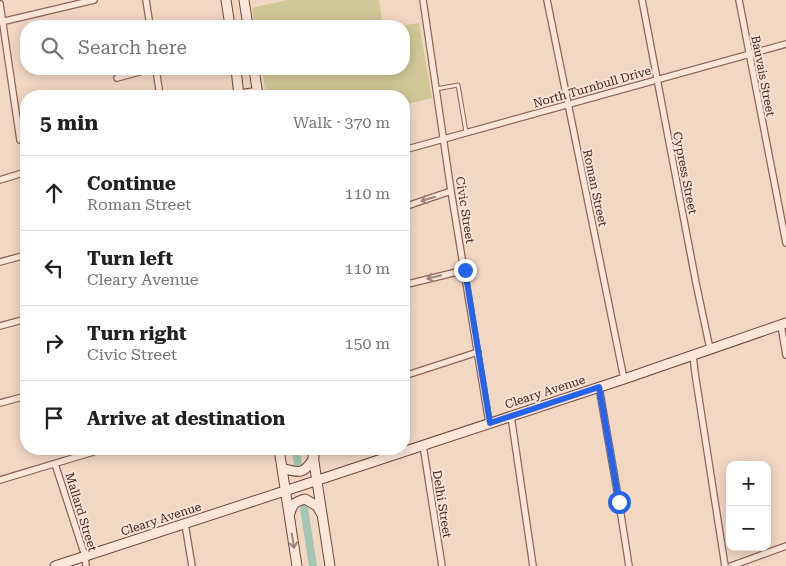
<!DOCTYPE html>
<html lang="en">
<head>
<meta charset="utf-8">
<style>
	body { margin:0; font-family:"Roboto Serif",serif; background:#f2f2f2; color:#202124 }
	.controls { position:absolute; right:15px; bottom:15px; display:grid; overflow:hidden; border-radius:10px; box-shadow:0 2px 12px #0003 }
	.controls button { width:45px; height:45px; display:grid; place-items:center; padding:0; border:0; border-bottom:1px solid #e0e0e0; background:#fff; color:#202124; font:25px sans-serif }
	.stop { position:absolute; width:15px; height:15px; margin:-11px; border:4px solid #2563eb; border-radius:50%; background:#fff }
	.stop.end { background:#2563eb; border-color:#fff; box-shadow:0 1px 5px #0008 }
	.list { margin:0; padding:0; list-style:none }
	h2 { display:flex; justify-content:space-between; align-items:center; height:65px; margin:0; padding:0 20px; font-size:21px }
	h2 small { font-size:16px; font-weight:400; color:#757577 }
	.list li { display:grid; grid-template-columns:32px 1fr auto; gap:15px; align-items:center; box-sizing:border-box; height:75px; padding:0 20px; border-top:1px solid #e0e0e0 }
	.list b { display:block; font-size:19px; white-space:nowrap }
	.list p { margin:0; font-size:16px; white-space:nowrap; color:#757577 }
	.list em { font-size:16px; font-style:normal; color:#757577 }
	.icon { flex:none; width:28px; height:28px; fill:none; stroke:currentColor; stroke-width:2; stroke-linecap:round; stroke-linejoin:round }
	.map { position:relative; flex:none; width:786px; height:566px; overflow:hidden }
	.search { position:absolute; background:#fff; box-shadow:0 2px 12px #0003; left:20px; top:20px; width:390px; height:55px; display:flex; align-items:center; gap:12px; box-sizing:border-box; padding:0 18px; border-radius:20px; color:#757577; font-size:19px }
	.panel { position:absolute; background:#fff; box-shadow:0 2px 12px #0003; left:20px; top:90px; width:390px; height:365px; border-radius:20px }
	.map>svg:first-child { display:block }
	.green { fill:#d1c796 }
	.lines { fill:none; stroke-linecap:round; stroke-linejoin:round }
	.canal { stroke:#a6c4b3; stroke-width:8 }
	.lane-casing { stroke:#8e6558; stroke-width:5 }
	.street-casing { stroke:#8e6558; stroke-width:8 }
	.secondary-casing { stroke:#70473b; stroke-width:11 }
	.lane { stroke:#fbe6d7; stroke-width:3 }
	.street { stroke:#fbe6d7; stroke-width:5.5 }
	.secondary { stroke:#fbe6d7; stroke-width:9 }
	.oneway { stroke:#9c857a }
	.route { stroke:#2563eb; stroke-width:6 }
	.labels { text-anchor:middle; stroke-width:4; stroke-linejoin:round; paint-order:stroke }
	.street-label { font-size:12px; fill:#3d241d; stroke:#f8e3d4 }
</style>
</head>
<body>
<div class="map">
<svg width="786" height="566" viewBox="0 0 786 566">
	<rect width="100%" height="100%" fill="#f2d7c3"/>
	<path class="green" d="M287 0H379L383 26H255L252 8Z
		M419 23 432 98 404 105V96H266L262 69H404V26H399Z"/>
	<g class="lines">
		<path class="canal" d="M296 449 298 465
			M304 508 313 566"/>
		<defs>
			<path id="lane" d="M436 89 458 85 466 132"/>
			<path id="street" d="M146 0 150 26
				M423 0 451 191 489 423
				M547 0 624 379
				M642 0 696 283 710 349
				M739 0 786 243
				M0 4 20 140
				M1 22 94 0
				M156 69 160 96
				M117 78 150 69
				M404 150 786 44
				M0 180 26 172
				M404 207 451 191
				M0 262 26 255
				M404 285 465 270
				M781 325 786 355
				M0 326 26 319
				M693 355 695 373 725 566
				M404 376 478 352
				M599 387 619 502 629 566
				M0 403 26 396
				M511 416 533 566
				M423 445 442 566
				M55 464 85 556 86 566
				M0 480 103 449
				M185 524 192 566
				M731 566 786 546"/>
			<path id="secondary" d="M226 0 230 26
				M244 0 248 26
				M236 69 239 96
				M254 69 258 96
				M239 95 258 92
				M279 449 297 566
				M312 449 330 566
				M282 468C298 473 305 475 314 457
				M290 513C293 503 295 502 305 499L317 506 321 513
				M55 566 303 485 624 379 786 323"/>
		</defs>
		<use href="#lane" class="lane-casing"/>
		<use href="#street" class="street-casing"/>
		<use href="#secondary" class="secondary-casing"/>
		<use href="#lane" class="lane"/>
		<use href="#street" class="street"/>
		<use href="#secondary" class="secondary"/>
	</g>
	<defs><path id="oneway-shaft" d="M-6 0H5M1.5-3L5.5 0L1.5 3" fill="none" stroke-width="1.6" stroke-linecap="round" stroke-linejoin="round" transform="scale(1.25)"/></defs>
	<g class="oneway">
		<use href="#oneway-shaft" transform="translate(428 199) rotate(163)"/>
		<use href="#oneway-shaft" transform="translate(434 277) rotate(166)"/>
		<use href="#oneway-shaft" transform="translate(293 541) rotate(81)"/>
	</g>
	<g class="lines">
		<path class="route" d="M465 270 490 423 599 387 619 502"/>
	</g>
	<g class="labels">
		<g class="street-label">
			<text transform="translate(763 76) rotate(79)" y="4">Bauvais Street</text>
			<text transform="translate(592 87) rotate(-16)" y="4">North Turnbull Drive</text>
			<text transform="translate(685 173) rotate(79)" y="4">Cypress Street</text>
			<text transform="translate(595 188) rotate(78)" y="4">Roman Street</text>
			<text transform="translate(465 210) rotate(81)" y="4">Civic Street</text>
			<text transform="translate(545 392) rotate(-18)" y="4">Cleary Avenue</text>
			<text transform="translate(442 504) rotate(81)" y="4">Delhi Street</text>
			<text transform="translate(81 512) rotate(73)" y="4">Mallard Street</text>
			<text transform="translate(161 519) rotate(-18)" y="4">Cleary Avenue</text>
		</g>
	</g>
</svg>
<div class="controls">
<button>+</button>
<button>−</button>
</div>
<div class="stop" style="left:619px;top:502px"></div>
<div class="stop end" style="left:465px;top:270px"></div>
<div class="search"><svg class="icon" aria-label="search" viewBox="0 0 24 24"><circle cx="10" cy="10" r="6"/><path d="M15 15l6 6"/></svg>Search here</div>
<section class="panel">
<h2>5 min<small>Walk · 370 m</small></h2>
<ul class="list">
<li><svg class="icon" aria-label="ahead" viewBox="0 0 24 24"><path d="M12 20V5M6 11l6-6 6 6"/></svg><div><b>Continue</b><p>Roman Street</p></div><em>110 m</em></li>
<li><svg class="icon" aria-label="left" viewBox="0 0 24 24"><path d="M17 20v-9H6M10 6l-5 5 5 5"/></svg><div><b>Turn left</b><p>Cleary Avenue</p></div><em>110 m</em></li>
<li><svg class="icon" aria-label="right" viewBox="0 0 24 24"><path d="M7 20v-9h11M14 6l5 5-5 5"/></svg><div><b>Turn right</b><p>Civic Street</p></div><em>150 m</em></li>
<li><svg class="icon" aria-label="arrive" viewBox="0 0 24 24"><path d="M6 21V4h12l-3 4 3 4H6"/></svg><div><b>Arrive at destination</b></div></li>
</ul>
</section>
</div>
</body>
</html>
